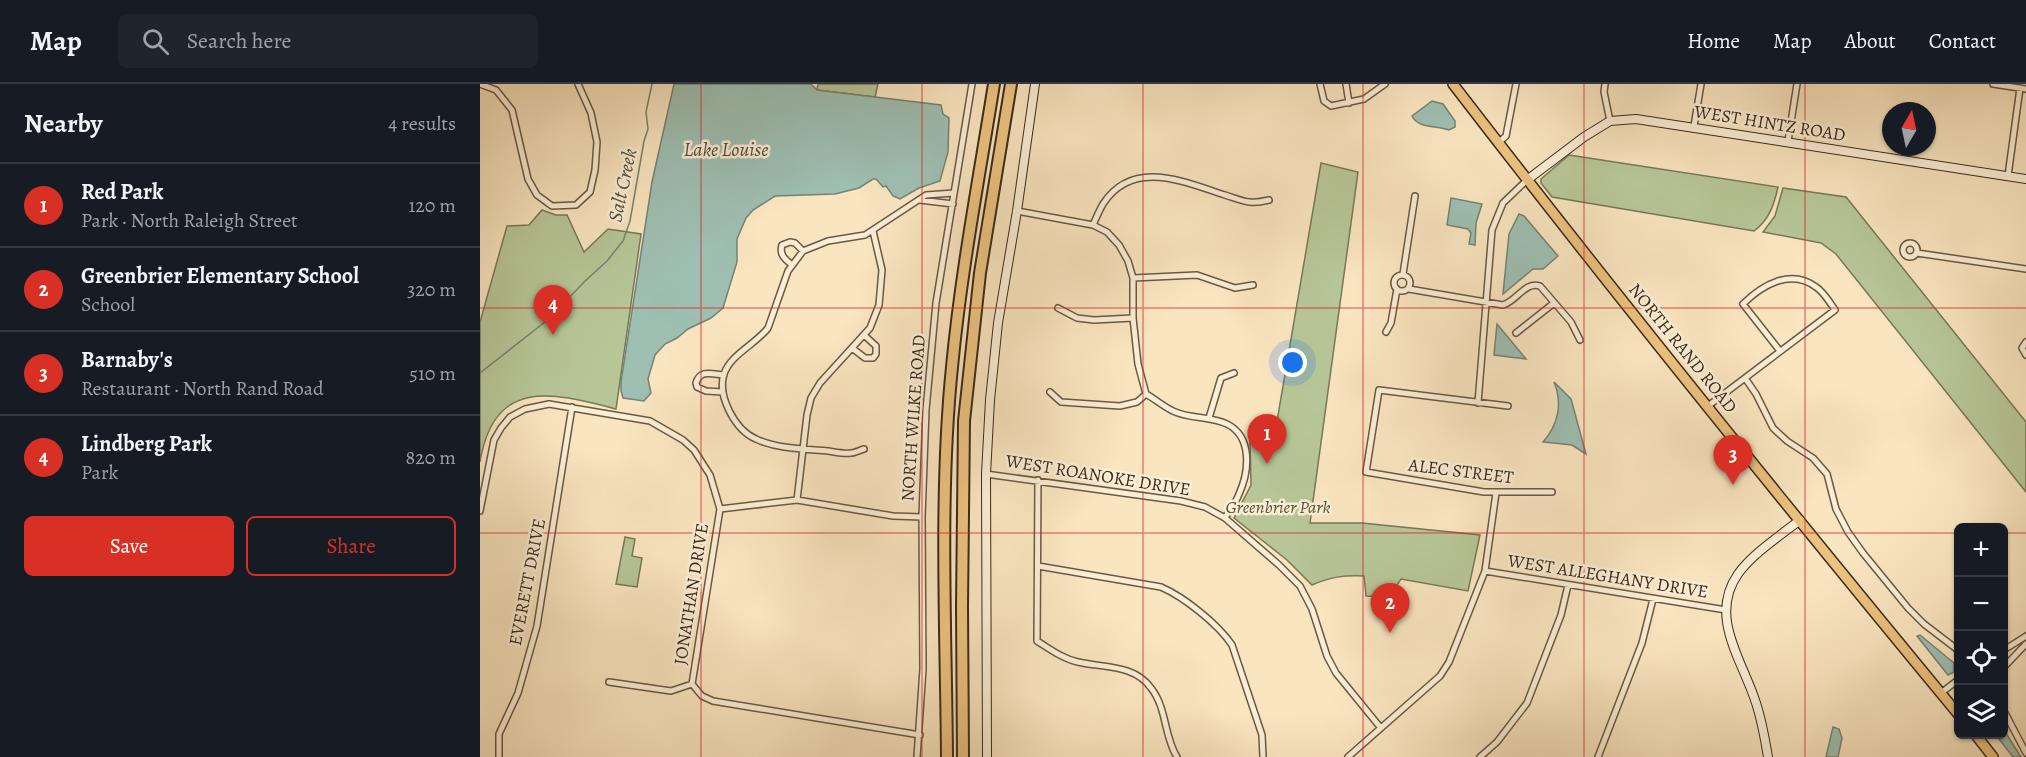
<!DOCTYPE html>
<html lang="en">
<head>
<meta charset="utf-8">
<style>
	body { margin:0; font-family:Alegreya,serif; background:#20242c; color:#f1f3f6 }
	.controls { position:absolute; right:18px; bottom:18px; display:grid; overflow:hidden; border-radius:9px; box-shadow:0 2px 4px #0004 }
	.controls button { width:54px; height:54px; display:grid; place-items:center; padding:0; border:0; border-bottom:2px solid #363941; background:#171b24; color:#f1f3f6; font:30px sans-serif }
	.compass { position:absolute; left:1402px; top:18px; width:54px; height:54px; border-radius:50%; background:#171b24; box-shadow:0 2px 4px #0004; rotate:9deg }
	.you { position:absolute; left:813px; top:279px; width:21px; height:21px; margin:-15px; border:4px solid #fff; border-radius:50%; background:#1a73e8; box-shadow:0 0 0 9px #1a73e833 }
	.badge { display:grid; place-items:center; width:39px; height:39px; border-radius:50%; background:#d93025; color:#fff; font-size:20px; font-weight:700 }
	.pin { position:absolute; translate:-50% -50px; filter:drop-shadow(0 2px 3px #0008) }
	.pin::after { content:''; position:absolute; top:32px; width:21px; height:18px; background:inherit; clip-path:polygon(0 0,100% 0,50% 100%) }
	.list { margin:0; padding:0; list-style:none }
	h2 { display:flex; justify-content:space-between; align-items:center; height:78px; margin:0; padding:0 24px; font-size:26px }
	h2 small { font-size:20px; font-weight:400; color:#9ea1a6 }
	.list li { display:grid; grid-template-columns:39px 1fr auto; gap:18px; align-items:center; box-sizing:border-box; height:84px; padding:0 24px; border-top:2px solid #363941 }
	.list b { display:block; font-size:22px; white-space:nowrap }
	.list p { margin:0; font-size:20px; white-space:nowrap; color:#9ea1a6 }
	.list em { font-size:20px; font-style:normal; color:#9ea1a6 }
	.actions { display:flex; gap:12px; padding:18px 24px }
	.actions a { flex:1; padding:14px 0; border:2px solid #d93025; border-radius:9px; text-align:center; font-size:21px; color:#d93025 }
	.actions .main { background:#d93025; color:#fff }
	.icon { flex:none; width:33px; height:33px; fill:none; stroke:currentColor; stroke-width:2; stroke-linecap:round; stroke-linejoin:round }
	.map { position:relative; flex:none; width:1546px; height:673px; overflow:hidden }
	header { display:flex; align-items:center; gap:36px; box-sizing:border-box; height:84px; padding:0 30px; background:#171b24; border-bottom:2px solid #363941 }
	header strong { font-size:28px }
	nav { display:flex; gap:33px; margin-inline-start:auto; font-size:21px }
	.search { width:420px; height:54px; background:#20242c; display:flex; align-items:center; gap:15px; box-sizing:border-box; padding:0 21px; border-radius:9px; color:#9ea1a6; font-size:22px }
	main { display:flex }
	aside { flex:1; background:#171b24 }
	.map>svg:first-child { display:block }
	.green { fill:#b7c697; stroke:#787858; stroke-width:1.5 }
	.water { fill:#9ebfb2; stroke:#768374; stroke-width:1.5 }
	.lines { fill:none; stroke-linecap:round; stroke-linejoin:round }
	.stream { stroke:#768374; stroke-width:1.5 }
	.street-casing { stroke:#6a5942; stroke-width:8 }
	.secondary-casing { stroke:#3a2a18; stroke-width:10 }
	.primary-casing { stroke:#3a2a18; stroke-width:12 }
	.highway-casing { stroke:#3a2a18; stroke-width:14 }
	.street { stroke:#fbeed6; stroke-width:5 }
	.secondary { stroke:#fbeed6; stroke-width:8 }
	.primary { stroke:#ecc280; stroke-width:9 }
	.highway { stroke:#ecc280; stroke-width:10 }
	.grid { fill:none; stroke:#d62828; stroke-width:1.5; stroke-opacity:0.55 }
	.labels { text-anchor:middle; stroke-width:5; stroke-linejoin:round; paint-order:stroke }
	.street-label { font-size:18px; fill:#3a2a18; stroke:#fbeed6 }
	.park-label { font-size:18px; font-style:italic; fill:#595138; stroke:#fbeed6 }
	.water-label { font-size:20px; font-style:italic; fill:#534f3e; stroke:#fbeed6 }
</style>
</head>
<body>
<header>
<strong>Map</strong>
<div class="search"><svg class="icon" aria-label="search" viewBox="0 0 24 24"><circle cx="10" cy="10" r="6"/><path d="M15 15l6 6"/></svg>Search here</div>
<nav><a>Home</a><a>Map</a><a>About</a><a>Contact</a></nav>
</header>
<main>
<aside>
<h2>Nearby<small>4 results</small></h2>
<ul class="list">
<li><span class="badge">1</span><div><b>Red Park</b><p>Park · North Raleigh Street</p></div><em>120 m</em></li>
<li><span class="badge">2</span><div><b>Greenbrier Elementary School</b><p>School</p></div><em>320 m</em></li>
<li><span class="badge">3</span><div><b>Barnaby's</b><p>Restaurant · North Rand Road</p></div><em>510 m</em></li>
<li><span class="badge">4</span><div><b>Lindberg Park</b><p>Park</p></div><em>820 m</em></li>
</ul>
<div class="actions"><a class="main">Save</a><a>Share</a></div>
</aside>
<div class="map">
<svg width="1546" height="673" viewBox="0 0 1546 673">
	<rect width="100%" height="100%" fill="#f9e5c0"/>
	<filter id="stains"><feTurbulence type="fractalNoise" baseFrequency=".00333" numOctaves="4"/><feColorMatrix values="0 0 0 0 .2 0 0 0 0 .09 0 0 0 0 .02 0 0 0 .5 -.17"/></filter>
	<radialGradient id="worn" r=".72"><stop offset=".6" stop-color="#630" stop-opacity="0"/><stop offset="1" stop-color="#630" stop-opacity=".3"/></radialGradient>
	<path class="green" d="M338 0H398L395 13 337 6Z
		M1089 71 1298 103C1294 121 1289 136 1274 147L1072 113 1061 99V95Z
		M841 79 878 88 830 439H882L1000 451 988 507 921 495 911 510 905 509V513L886 512 884 492C864 491 850 493 832 501L807 476 754 434 771 401 770 357 795 349Z
		M1303 104 1366 113 1546 338V408L1356 170 1341 159 1283 148 1295 132Z
		M62 126 76 131H87L104 168 128 145 161 150 136 325C74 309 14 292 0 378V238L27 142 49 141Z
		M145 453 155 455 152 472 162 474 157 503 136 500Z"/>
	<path class="water" d="M194 0H331L337 6 461 21 463 30 469 34 468 68 460 97 439 104 420 115 413 112 406 102 403 103 396 95H393L379 104 355 110 295 112 273 126 266 134 257 155V178L243 224 231 234 208 245 197 254 185 260 175 271 168 295 171 309 164 317 143 314 141 307V298L172 98Z
		M952 17 963 20 975 37V43L969 46C957 41 938 45 932 32Z
		M971 114 1002 120 996 139 995 161 989 160 991 149 988 145 967 141Z
		M1039 130 1044 132 1078 172 1063 185H1053L1023 210 1029 150Z
		M1017 240 1046 275 1014 271Z
		M1074 298 1091 315 1106 370 1092 361 1063 358C1078 341 1083 320 1074 298Z
		M1440 551 1474 579V588L1468 591 1437 552Z
		M1353 643 1359 645 1362 654 1358 673H1346Z
		M1524 646 1539 670 1541 673H1533L1516 651 1524 650Z"/>
	<g class="lines">
		<path class="stream" d="M0 289 70 234 104 198 127 177 143 157 150 137 164 57 168 45 166 28 172 0"/>
		<defs>
			<path id="street" d="M0 0 16 6 32 26 48 95 57 111 72 122 96 121 110 108 115 86 117 58 111 29 98 0
				M840 0 844 17 851 22 884 15 905 0
				M866 0 869 19
				M1125 0 1124 8 1130 37
				M1513 0 1546 5
				M1214 42 1221 0
				M1308 57 1317 0
				M1018 59 1026 52 1036 0
				M1528 92 1540 4
				M440 116 473 120
				M537 127 613 141 627 148 639 161 648 177 653 194V234L658 280 666 310C675 315 684 323 693 327 709 335 730 332 747 340 773 353 769 388 759 410 756 419 749 427 745 434
				M613 141C616 134 619 127 623 120 653 74 704 98 745 111 764 117 769 121 789 116
				M1423 166a7 7 0 1 1 14 0a7 7 0 1 1-14 0Z
				M1437 169 1546 185
				M312 181C305 175 299 171 302 161L310 158 315 159 323 167
				M923 190 935 112
				M914 199a8 8 0 1 1 16 0a8 8 0 1 1-16 0Z
				M653 194 717 191 755 204 773 201
				M929 205 1023 221C1037 217 1045 197 1060 202L1091 238 1100 256
				M578 224 597 234 614 236 653 234
				M906 248 911 239 917 205
				M1036 249 1074 219
				M1546 258 1542 264 1546 271
				M372 264 385 274H393L396 270V262L384 251
				M1265 294 1276 310 1293 344 1307 357 1333 374 1347 390 1356 425 1368 448 1383 469 1428 524 1444 540 1478 566
				M243 308 226 307 217 303 216 299C220 285 232 290 244 291
				M570 308 581 318 640 322 657 318 666 310
				M998 319 1012 146 1023 119 1047 96
				M1028 322 899 306 886 388 1004 408H1072
				M1228 322 1355 226C1350 219 1344 208 1336 203 1311 184 1282 201 1263 220L1300 267
				M729 334 741 294 754 289
				M384 365C380 366 375 369 371 369 364 370 355 368 348 367 325 365 297 365 276 355 255 346 237 312 244 290 251 270 276 260 288 244L308 187 323 167 348 157 385 151 446 111 474 109
				M506 390 701 417 725 423 745 434 799 481 820 502 832 525 847 572 856 589 900 643
				M558 396 557 557C570 565 583 575 598 578 623 584 654 580 671 604 687 624 684 653 697 673
				M317 416 327 331 331 314 340 299 390 244 399 221 402 186 393 147
				M240 425 317 416 413 432 442 433
				M0 427 14 356 21 344 30 333 45 325 69 320 170 337 203 356 214 366 230 391 240 425 212 600
				M558 482 681 503C704 513 738 540 752 561L782 651 783 673
				M1005 487 1246 526
				M1524 566 1546 552
				M1524 583 1546 560
				M129 598 191 607 212 600
				M212 600 222 612 233 617 440 651
				M1461 609 1478 596
				M1524 627 1546 669
				M19 673V650L38 609 57 542 92 323
				M437 673 443 585 442 433 446 326 456 219 492 0
				M868 673 960 592 969 578 1005 487 1016 409
				M1000 673 1017 658 1047 619 1081 531 1088 501
				M1118 673 1162 559 1173 515"/>
			<path id="secondary" d="M1047 96 1104 53 1130 37 1156 35 1546 95
				M507 673 506 390 510 316 518 239 537 127 555 0
				M1288 673C1285 655 1282 637 1276 619 1263 577 1228 533 1258 490 1272 470 1301 451 1320 436"/>
			<path id="primary" d="M973 0C1137 213 1307 423 1478 630
				M1495 650 1513 673"/>
			<path id="highway" d="M467 673C466 544 459 411 472 283 481 188 499 94 514 0
				M483 673 482 522 484 337 500 189 531 0"/>
		</defs>
		<use href="#street" class="street-casing"/>
		<use href="#secondary" class="secondary-casing"/>
		<use href="#primary" class="primary-casing"/>
		<use href="#highway" class="highway-casing"/>
		<use href="#street" class="street"/>
		<use href="#secondary" class="secondary"/>
		<use href="#primary" class="primary"/>
		<use href="#highway" class="highway"/>
	</g>
	<path class="grid" d="M221 0V673M442 0V673M663 0V673M883 0V673M1104 0V673M1325 0V673M0 224H1546M0 449H1478M1524 449H1546"/>
	<g class="labels">
		<g class="street-label">
			<text transform="translate(1290 39) rotate(9)" y="6">WEST HINTZ ROAD</text>
			<text transform="translate(1203 264) rotate(51)" y="6">NORTH RAND ROAD</text>
			<text transform="translate(433 334) rotate(-86)" y="6">NORTH WILKE ROAD</text>
			<text transform="translate(981 387) rotate(7)" y="6">ALEC STREET</text>
			<text transform="translate(618 391) rotate(9)" y="6">WEST ROANOKE DRIVE</text>
			<text transform="translate(1128 492) rotate(9)" y="6">WEST ALLEGHANY DRIVE</text>
			<text transform="translate(47 498) rotate(-79)" y="6">EVERETT DRIVE</text>
			<text transform="translate(211 510) rotate(-81)" y="6">JONATHAN DRIVE</text>
		</g>
		<g class="park-label">
			<text x="798" y="429">Greenbrier Park</text>
		</g>
		<g class="water-label">
			<text x="246" y="72">Lake Louise</text>
			<text transform="translate(142 101) rotate(-78)" y="7">Salt Creek</text>
		</g>
	</g>
	<rect width="100%" height="100%" filter="url(#stains)"/>
	<rect width="100%" height="100%" fill="url(#worn)"/>
</svg>
<div class="controls">
<button>+</button>
<button>−</button>
<button><svg class="icon" aria-label="locate" viewBox="0 0 24 24"><circle cx="12" cy="12" r="6"/><path d="M12 2v4M12 18v4M2 12h4M18 12h4"/></svg></button>
<button><svg class="icon" aria-label="layers" viewBox="0 0 24 24"><path d="M12 4l9 5-9 5-9-5zM3 14l9 5 9-5"/></svg></button>
</div>
<svg class="compass" viewBox="-18 -18 36 36"><path d="M0-13l5 13h-10z" fill="#e53935"/><path d="M0 13l5-13h-10z" fill="#9ea1a6"/></svg>
<div class="you"></div>
<div class="pin badge" style="left:787px;top:380px">1</div>
<div class="pin badge" style="left:910px;top:549px">2</div>
<div class="pin badge" style="left:1253px;top:401px">3</div>
<div class="pin badge" style="left:73px;top:251px">4</div>
</div>
</main>
</body>
</html>
